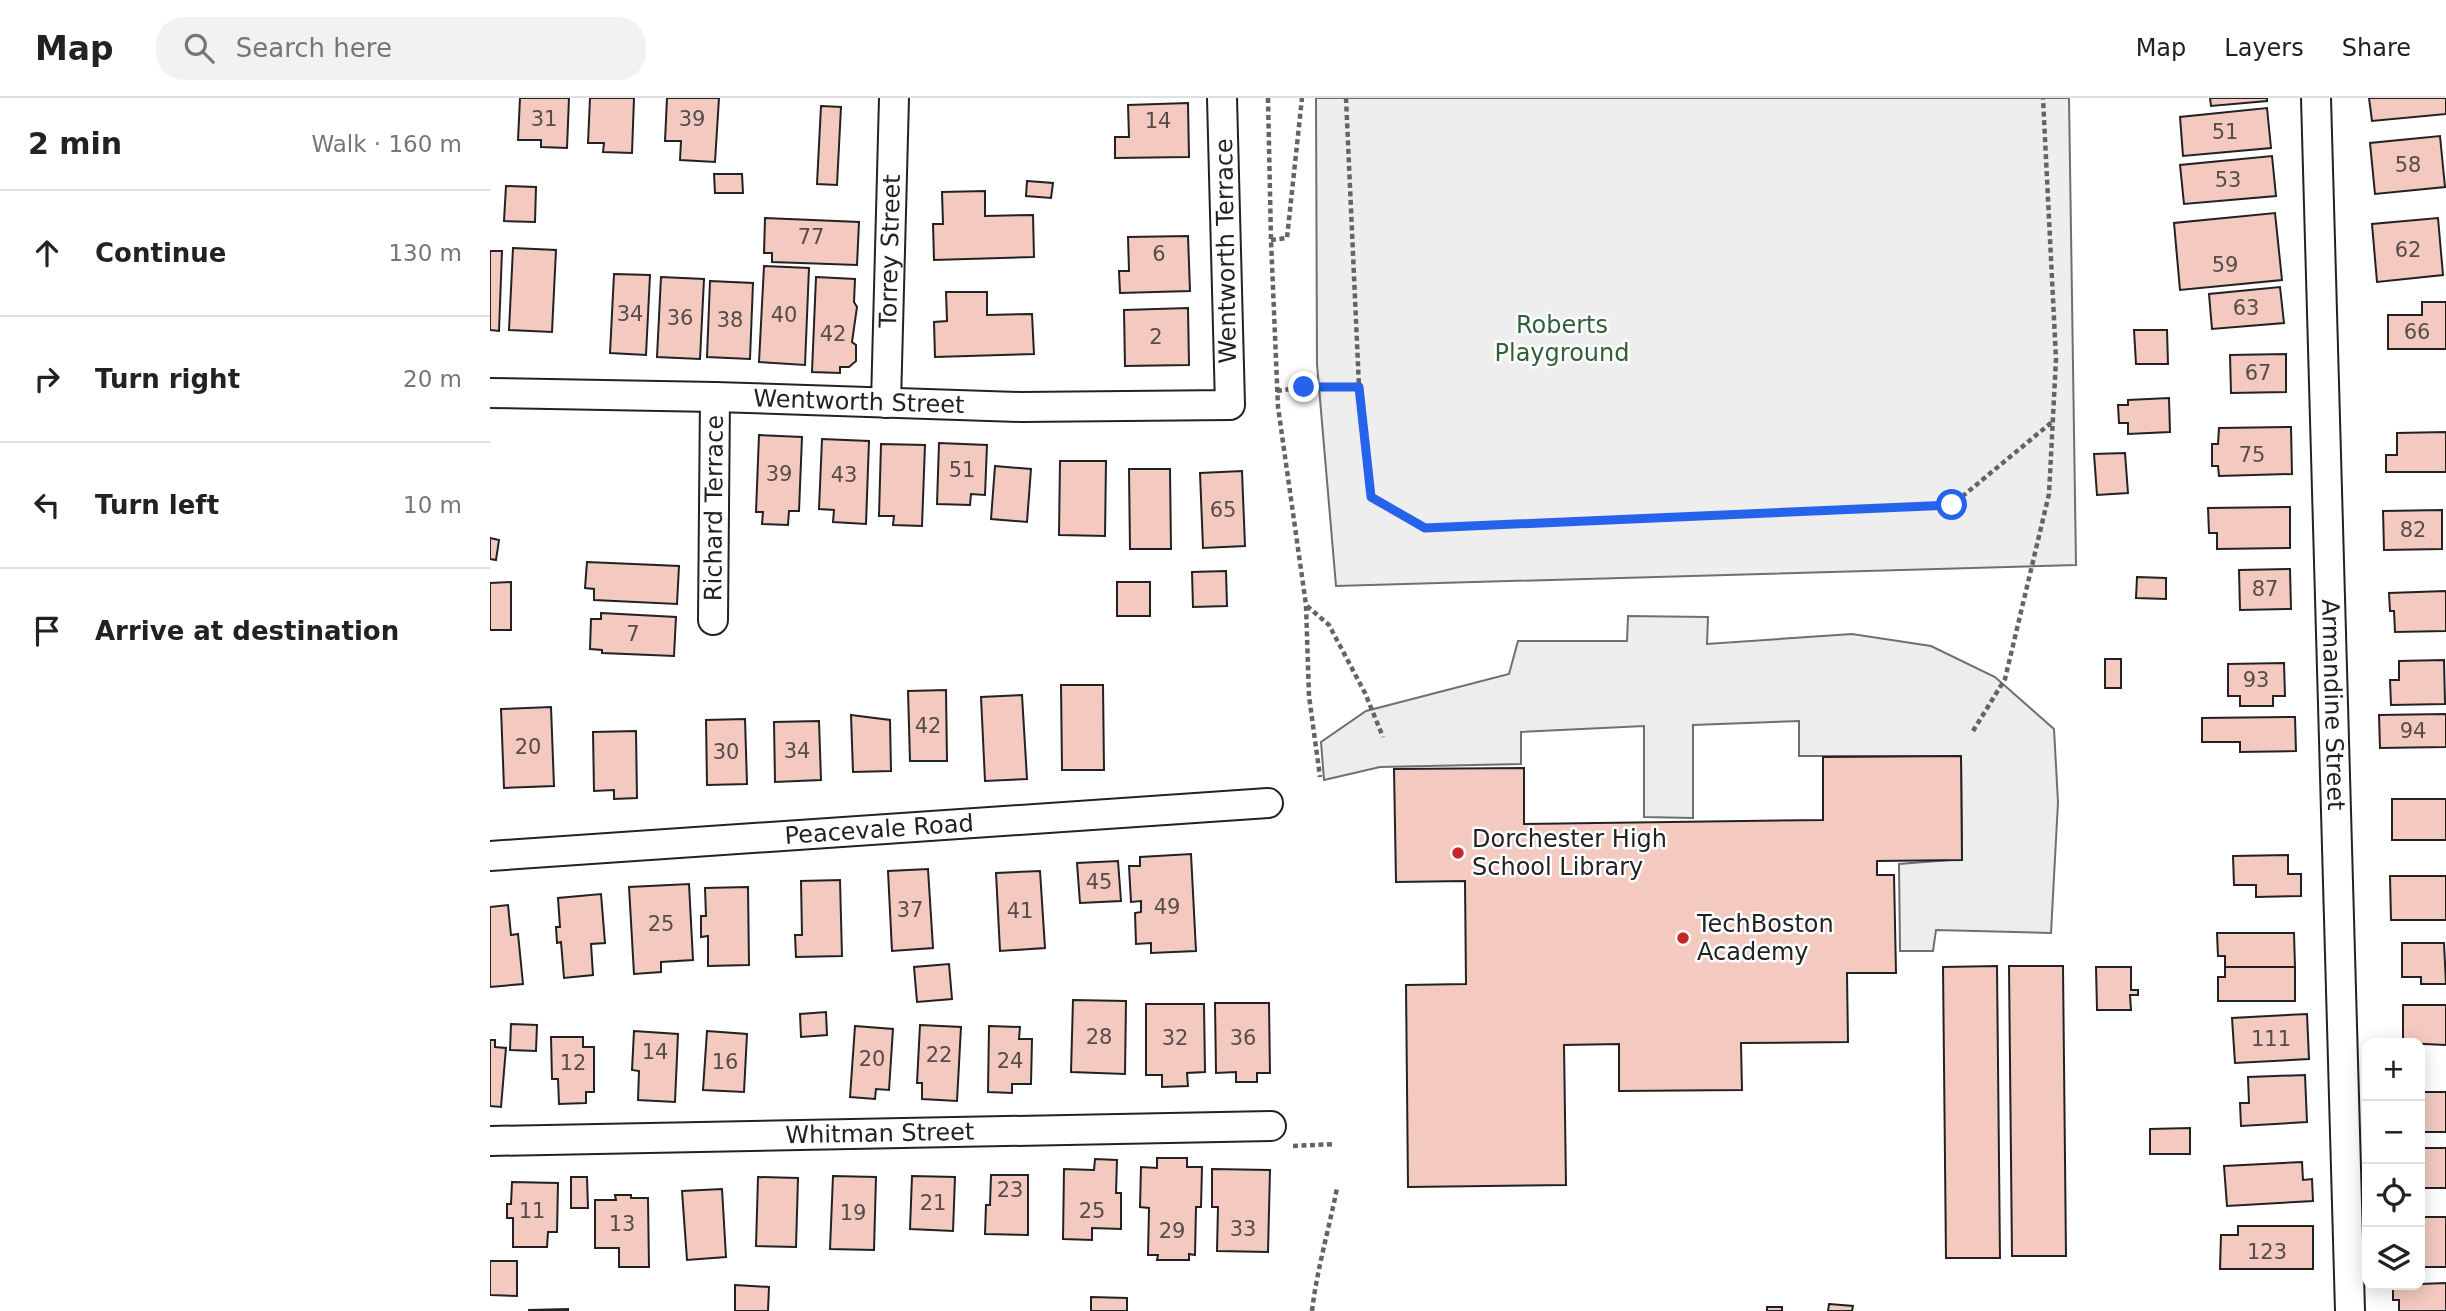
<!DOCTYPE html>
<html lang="en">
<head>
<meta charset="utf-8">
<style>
	body { margin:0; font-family:"DejaVu Sans",sans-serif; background:#f2f2f2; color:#222 }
	.controls { position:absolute; right:21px; bottom:21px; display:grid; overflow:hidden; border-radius:14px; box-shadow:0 4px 18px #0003 }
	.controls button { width:63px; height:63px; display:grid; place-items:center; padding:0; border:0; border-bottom:2px solid #e0e0e0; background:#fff; color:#222; font:35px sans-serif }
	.stop { position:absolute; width:21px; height:21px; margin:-16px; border:5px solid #2563eb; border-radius:50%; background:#fff }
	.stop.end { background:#2563eb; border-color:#fff; box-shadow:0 2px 7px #0008 }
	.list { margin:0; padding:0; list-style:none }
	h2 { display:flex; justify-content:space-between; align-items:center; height:91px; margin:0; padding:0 28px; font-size:30px }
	h2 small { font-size:23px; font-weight:400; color:#767676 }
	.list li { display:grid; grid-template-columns:46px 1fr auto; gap:21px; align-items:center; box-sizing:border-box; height:126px; padding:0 28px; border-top:2px solid #e0e0e0 }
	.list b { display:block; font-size:26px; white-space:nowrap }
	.list em { font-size:23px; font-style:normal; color:#767676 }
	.icon { flex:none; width:38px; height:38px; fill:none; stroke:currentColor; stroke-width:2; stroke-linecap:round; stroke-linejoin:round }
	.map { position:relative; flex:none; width:1956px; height:1213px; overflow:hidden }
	header { display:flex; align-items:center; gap:42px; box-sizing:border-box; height:98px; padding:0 35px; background:#fff; border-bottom:2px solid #e0e0e0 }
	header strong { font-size:33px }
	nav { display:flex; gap:38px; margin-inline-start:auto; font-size:24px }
	.search { width:490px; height:63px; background:#f2f2f2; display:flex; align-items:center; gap:18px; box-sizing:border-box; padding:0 24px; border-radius:28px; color:#767676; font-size:26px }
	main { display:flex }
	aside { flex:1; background:#fff }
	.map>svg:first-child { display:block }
	.green { fill:#eee; stroke:#6f6f6f; stroke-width:2 }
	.parking { fill:#ededed; stroke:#6f6f6f; stroke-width:2 }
	.building { fill:#f3c9c0; stroke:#222; stroke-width:2 }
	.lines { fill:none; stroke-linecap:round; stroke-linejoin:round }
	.street-casing { stroke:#222; stroke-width:32 }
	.path { stroke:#646464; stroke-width:4.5; stroke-dasharray:5 3.5; stroke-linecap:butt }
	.street { stroke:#fff; stroke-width:28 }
	.route { stroke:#2563eb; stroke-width:9 }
	.poi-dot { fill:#c62828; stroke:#fff; stroke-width:2.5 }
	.labels { text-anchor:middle; stroke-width:5; stroke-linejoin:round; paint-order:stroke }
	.number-label { font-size:21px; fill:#564c4a }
	.street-label { font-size:24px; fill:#222; stroke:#fff }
	.park-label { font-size:24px; fill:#2f5e38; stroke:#fff }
	.poi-label { font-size:24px; fill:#222; stroke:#fff; text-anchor:start }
</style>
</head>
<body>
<header>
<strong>Map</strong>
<div class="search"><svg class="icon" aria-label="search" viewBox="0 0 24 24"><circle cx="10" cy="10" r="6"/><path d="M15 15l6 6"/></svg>Search here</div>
<nav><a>Map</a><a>Layers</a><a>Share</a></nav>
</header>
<main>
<aside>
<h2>2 min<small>Walk · 160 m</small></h2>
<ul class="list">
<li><svg class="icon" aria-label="ahead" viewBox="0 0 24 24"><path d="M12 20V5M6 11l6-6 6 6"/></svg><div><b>Continue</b></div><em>130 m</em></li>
<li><svg class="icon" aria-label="right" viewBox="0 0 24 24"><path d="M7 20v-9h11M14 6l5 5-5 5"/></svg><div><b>Turn right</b></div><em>20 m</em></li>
<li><svg class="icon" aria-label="left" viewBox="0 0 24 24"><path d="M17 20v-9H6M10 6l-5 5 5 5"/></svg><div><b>Turn left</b></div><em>10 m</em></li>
<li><svg class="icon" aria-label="arrive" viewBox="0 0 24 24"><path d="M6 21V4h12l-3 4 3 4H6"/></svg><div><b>Arrive at destination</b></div></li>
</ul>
</aside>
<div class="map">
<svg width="1956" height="1213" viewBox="0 0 1956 1213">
	<rect width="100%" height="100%" fill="#fff"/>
	<path class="green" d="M826 0H1579L1586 467 846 488 827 266Z"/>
	<path class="parking" d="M1138 518 1218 519 1217 546 1362 536 1441 548 1505 579 1564 631 1568 704 1561 835 1446 832 1443 853H1410L1409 766 1472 761 1471 658H1309V623L1203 627V720L1154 719V628L1031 634V666L890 669 834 682 831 644 876 613 1019 576 1028 543H1137Z"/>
	<path class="building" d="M30 0H79L77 50 51 49V42H28Z
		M100 0H144L142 55 113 54 114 45H98Z
		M177 0H229L225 64 190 62 191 43H175Z
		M1720 0H1777V3L1721 8Z
		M1879 0H1956V16L1882 23Z
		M698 5 699 59 625 60V39H639L638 7Z
		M331 8 351 9 347 87 327 86Z
		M1777 10 1781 50 1693 58 1690 19Z
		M1950 38 1955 89 1885 96 1880 45Z
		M1782 58 1786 98 1694 106 1690 67Z
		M224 76H252L253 95H225Z
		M537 83 563 85 561 100 536 98Z
		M16 88 46 89 45 124 14 123Z
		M495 93V118L543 117 544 159 444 162 443 126H453L452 94Z
		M1785 115 1792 182 1690 192 1684 125Z
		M275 120 369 124 367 167 282 164V155H274Z
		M1948 120 1953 177 1887 184 1882 126Z
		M698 138 700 193 630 195 629 173H639L638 139Z
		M23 150 66 152 62 234 19 232Z
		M0 153H12L9 233 0 232Z
		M274 168 319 170 315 267 269 264Z
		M124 176 160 177 156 257 120 255Z
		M171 179 214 181 210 261 167 259Z
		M326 179 365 181 364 204 367 209 362 244 366 247V263L359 269H350V275L322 274Z
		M220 183 263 185 260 261 217 259Z
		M1790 189 1794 225 1722 231 1719 196Z
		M456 194H497V217L542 216 544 256 445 259 444 224 457 223Z
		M1932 204H1956V251H1898V217H1932Z
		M698 210 699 267 635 268 634 212Z
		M1644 232H1677L1678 266H1646Z
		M1796 256V294L1741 295 1740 257Z
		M1679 300 1680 334 1638 336V325H1629L1628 307H1638V302Z
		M1801 329 1802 376 1729 378 1728 368H1722V346H1728L1729 330Z
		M1956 334V374H1896V357H1907V335Z
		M269 337 312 339 309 413H299L298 427 272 426 273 414H266Z
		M332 341 379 343 376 426 343 424 344 412 329 411Z
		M449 345 497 347 495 397 481 396 480 407 447 406Z
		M391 346 435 347 432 428 403 427 404 418H389Z
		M1635 355 1638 395 1607 397 1604 356Z
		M570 363H616L615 438 569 437Z
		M505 368 541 371 537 424 501 421Z
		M639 371H680L681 451H640Z
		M752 373 755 448 713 450 710 375Z
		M1800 409V450L1727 451V435H1719L1718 410Z
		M1952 412V451L1894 452 1893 413Z
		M0 440 9 442 6 462 0 461Z
		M97 464 189 468 187 506 104 502V491L95 490Z
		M1800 471 1801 511 1750 512 1749 472Z
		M736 473 737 508 703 509 702 474Z
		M1647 479 1676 480V501L1646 500Z
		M21 484V532H0V485Z
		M627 484H660V518H627Z
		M1956 493V533L1905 534 1904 513H1900L1899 495Z
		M111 515 186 519 184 558 112 555V552L100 551 101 521H111Z
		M1615 561H1631V590H1615Z
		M1954 562 1955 606 1901 607 1900 582H1909V563Z
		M1794 565 1795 598H1783V608H1750V598H1738V566Z
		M571 587H613L614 672H572Z
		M456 592 457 663H420L418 593Z
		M532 597 537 681 495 683 491 599Z
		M61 609 64 688 14 690 11 611Z
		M1956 616V649L1890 650 1889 617Z
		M361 617 400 622 401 673 363 674Z
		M1805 619 1806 653 1750 654V644H1712V620Z
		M255 621 257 686 217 687 216 622Z
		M329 623 331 682 285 684 284 624Z
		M146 633 147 700 124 701V692L104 693 103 634Z
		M1471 658 1472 762 1387 763V777H1404L1406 875H1357L1358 944 1251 945 1252 992 1129 993V946L1074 947 1076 1087 918 1089 916 887 976 886 975 783 906 784 904 671 1034 670V726L1333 722V659Z
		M1902 701H1956V742H1902Z
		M701 756 706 853 661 855V845L646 846 645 815 651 814V803L641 804 639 768H650V759Z
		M1798 757V776H1811V798L1766 799V787H1744L1743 758Z
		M628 763 631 803 590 805 587 765Z
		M438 771 443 850 402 853 398 773Z
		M550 773 555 850 510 853 506 775Z
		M1900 778H1956V822H1901Z
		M350 782 352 858 306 859 305 837H312L311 783Z
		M199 786 203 862 171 864V874L144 876 139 789Z
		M258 789 259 867 218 868V838L211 839V818H216L215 790Z
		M111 796 115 845 101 846 103 877 74 880 71 844 67 845 66 829H70L68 800Z
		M18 807 21 837 28 836 33 886 0 889V809Z
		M1727 835H1804L1805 869H1735V858H1728Z
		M1912 845H1954L1956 886H1931V879H1912Z
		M459 866 462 901 427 904 424 869Z
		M1507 868 1510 1160H1456L1453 869Z
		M1519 868H1573L1576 1158H1522Z
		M1606 869H1641V892H1648V897H1640L1641 912H1607Z
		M1735 869H1805V903H1728V879H1735Z
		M583 902 636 903 635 976 581 974Z
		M725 905H779L780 975H767V984H746V974L726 975Z
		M656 906H714L715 974 697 975 698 988 672 989V977H656Z
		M1913 907H1956V947L1913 945Z
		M336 914 337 937 311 939 310 916Z
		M1817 916 1819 961 1745 965 1742 920Z
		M21 926 47 927 46 953 20 952Z
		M430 927 471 929 467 1003 432 1001V985H427Z
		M365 928 403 931 399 992 386 991 385 1001 360 999Z
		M499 928 530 929 529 941H542L541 986H522V995L498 994Z
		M144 933 188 936 185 1004 148 1002 149 973 142 972Z
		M217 933 257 936 254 994 213 992Z
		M61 939H93V949H104V994H96V1005L69 1006 68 981H62Z
		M0 942H5V949L16 950 11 1009 0 1008Z
		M1815 977 1817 1024 1751 1028 1750 1005H1759L1758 979Z
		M1930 994H1956V1034H1933V1029H1930Z
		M1700 1030V1056H1660V1031Z
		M1930 1050H1956V1090H1930Z
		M667 1060H697V1069H712L711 1109H706L705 1157 699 1156V1162H667L668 1157H658L659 1110 650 1109 651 1069 667 1070Z
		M605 1061 627 1062 626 1095H631V1131L602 1130V1142L573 1141 574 1071 604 1072Z
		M1812 1064 1813 1082 1822 1081 1823 1103 1737 1108 1734 1068Z
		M722 1071 780 1072 778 1154 727 1153 728 1109H722Z
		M501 1077H538V1137L495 1136 496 1107H500Z
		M343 1078 386 1079 384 1152 340 1151Z
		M422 1078 465 1079 463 1133 420 1131Z
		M81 1079H97L98 1110H81Z
		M268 1079 308 1080 306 1149 266 1148Z
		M22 1084 68 1085 67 1134H58L57 1149H23V1120H17V1106H21Z
		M232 1091 236 1159 197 1162 192 1093Z
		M125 1097H141V1100H158L159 1169H129V1150H105V1102H126Z
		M1930 1119H1956V1169H1930Z
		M1748 1128H1823V1171H1730L1731 1137H1748Z
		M0 1163H27V1198L0 1197Z
		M1956 1185V1213H1909V1202H1903V1187Z
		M245 1187 279 1189 278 1213H245Z
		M601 1199 637 1200V1213H601Z
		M1339 1206 1363 1208 1362 1213H1338Z
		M1277 1209H1292V1213H1277Z
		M78 1211V1213H39V1212Z"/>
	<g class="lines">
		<defs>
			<g id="street">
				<path id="s1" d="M1826 0 1860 1213"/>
				<path id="s2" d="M0 295 225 299 531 309 740 307 732 0"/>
				<path id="s3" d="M396 305 404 0"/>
				<path id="s4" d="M223 522 225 299"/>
				<path id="s5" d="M0 758 778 705"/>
				<path id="s6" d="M0 1043 781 1028"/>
			</g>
		</defs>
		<use href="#street" class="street-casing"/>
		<path class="path" d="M778 0 781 142 788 309 816 507 819 598 830 679
			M856 0 869 289 881 399 935 430 1462 407 1562 324
			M781 142 797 140 812 0
			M787 293 814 289H869
			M817 508 839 527 875 595 893 639
			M1483 633 1515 581 1559 396 1566 261 1553 0
			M803 1048 845 1046
			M822 1213C827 1171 839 1131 847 1090"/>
		<use href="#street" class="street"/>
	</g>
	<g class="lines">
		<path class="route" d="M814 289H869L881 399 935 430 1462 407"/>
	</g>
	<g class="poi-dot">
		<circle cx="968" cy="755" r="7"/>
		<circle cx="1193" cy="840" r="7"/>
	</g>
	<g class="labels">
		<g class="number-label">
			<text x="54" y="28">31</text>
			<text x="202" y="28">39</text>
			<text x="668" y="30">14</text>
			<text x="1735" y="41">51</text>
			<text x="1918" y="74">58</text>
			<text x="1738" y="89">53</text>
			<text x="321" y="146">77</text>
			<text x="1918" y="159">62</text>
			<text x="669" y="163">6</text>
			<text x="1735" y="174">59</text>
			<text x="1756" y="217">63</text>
			<text x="140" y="223">34</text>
			<text x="294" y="224">40</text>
			<text x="190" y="227">36</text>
			<text x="240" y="229">38</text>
			<text x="1927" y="241">66</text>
			<text x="343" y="243">42</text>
			<text x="666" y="246">2</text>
			<text x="1768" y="282">67</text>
			<text x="1762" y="364">75</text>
			<text x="472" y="379">51</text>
			<text x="289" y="383">39</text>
			<text x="354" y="384">43</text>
			<text x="733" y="419">65</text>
			<text x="1923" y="439">82</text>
			<text x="1775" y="498">87</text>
			<text x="143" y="543">7</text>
			<text x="1766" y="589">93</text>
			<text x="438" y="635">42</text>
			<text x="1923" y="640">94</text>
			<text x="38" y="656">20</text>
			<text x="307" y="660">34</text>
			<text x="236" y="661">30</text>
			<text x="609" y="791">45</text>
			<text x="677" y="816">49</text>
			<text x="420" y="819">37</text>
			<text x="530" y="820">41</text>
			<text x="171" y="833">25</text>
			<text x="609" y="946">28</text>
			<text x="685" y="947">32</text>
			<text x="753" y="947">36</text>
			<text x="1781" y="948">111</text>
			<text x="165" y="961">14</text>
			<text x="449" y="964">22</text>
			<text x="382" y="968">20</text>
			<text x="520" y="970">24</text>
			<text x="235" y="971">16</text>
			<text x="83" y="972">12</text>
			<text x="520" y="1099">23</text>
			<text x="443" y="1112">21</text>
			<text x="42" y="1120">11</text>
			<text x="602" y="1120">25</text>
			<text x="363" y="1122">19</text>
			<text x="132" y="1133">13</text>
			<text x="753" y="1138">33</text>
			<text x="682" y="1140">29</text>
			<text x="1777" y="1161">123</text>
		</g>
		<g class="street-label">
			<text dy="8" stroke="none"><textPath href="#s3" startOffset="152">Torrey Street</textPath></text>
			<text transform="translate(736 153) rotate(-91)" y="8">Wentworth Terrace</text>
			<text dy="8" stroke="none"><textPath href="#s2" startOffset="369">Wentworth Street</textPath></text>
			<text dy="8" stroke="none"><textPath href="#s4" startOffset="112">Richard Terrace</textPath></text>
			<text dy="8" stroke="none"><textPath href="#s1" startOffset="607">Armandine Street</textPath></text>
			<text dy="8" stroke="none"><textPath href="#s5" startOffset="390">Peacevale Road</textPath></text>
			<text dy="8" stroke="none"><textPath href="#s6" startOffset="390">Whitman Street</textPath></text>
		</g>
		<g class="park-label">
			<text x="1072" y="235">Roberts<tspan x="1072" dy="28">Playground</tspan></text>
		</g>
		<g class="poi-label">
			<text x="982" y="749">Dorchester High<tspan x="982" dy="28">School Library</tspan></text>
			<text x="1207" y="834">TechBoston<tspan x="1207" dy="28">Academy</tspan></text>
		</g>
	</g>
</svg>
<div class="controls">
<button>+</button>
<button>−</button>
<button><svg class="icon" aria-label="locate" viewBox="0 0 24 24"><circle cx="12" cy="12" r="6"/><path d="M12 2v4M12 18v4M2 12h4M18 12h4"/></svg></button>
<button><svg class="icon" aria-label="layers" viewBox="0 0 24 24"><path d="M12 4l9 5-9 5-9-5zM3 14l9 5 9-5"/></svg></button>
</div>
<div class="stop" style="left:1462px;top:407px"></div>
<div class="stop end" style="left:814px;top:289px"></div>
</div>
</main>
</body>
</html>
